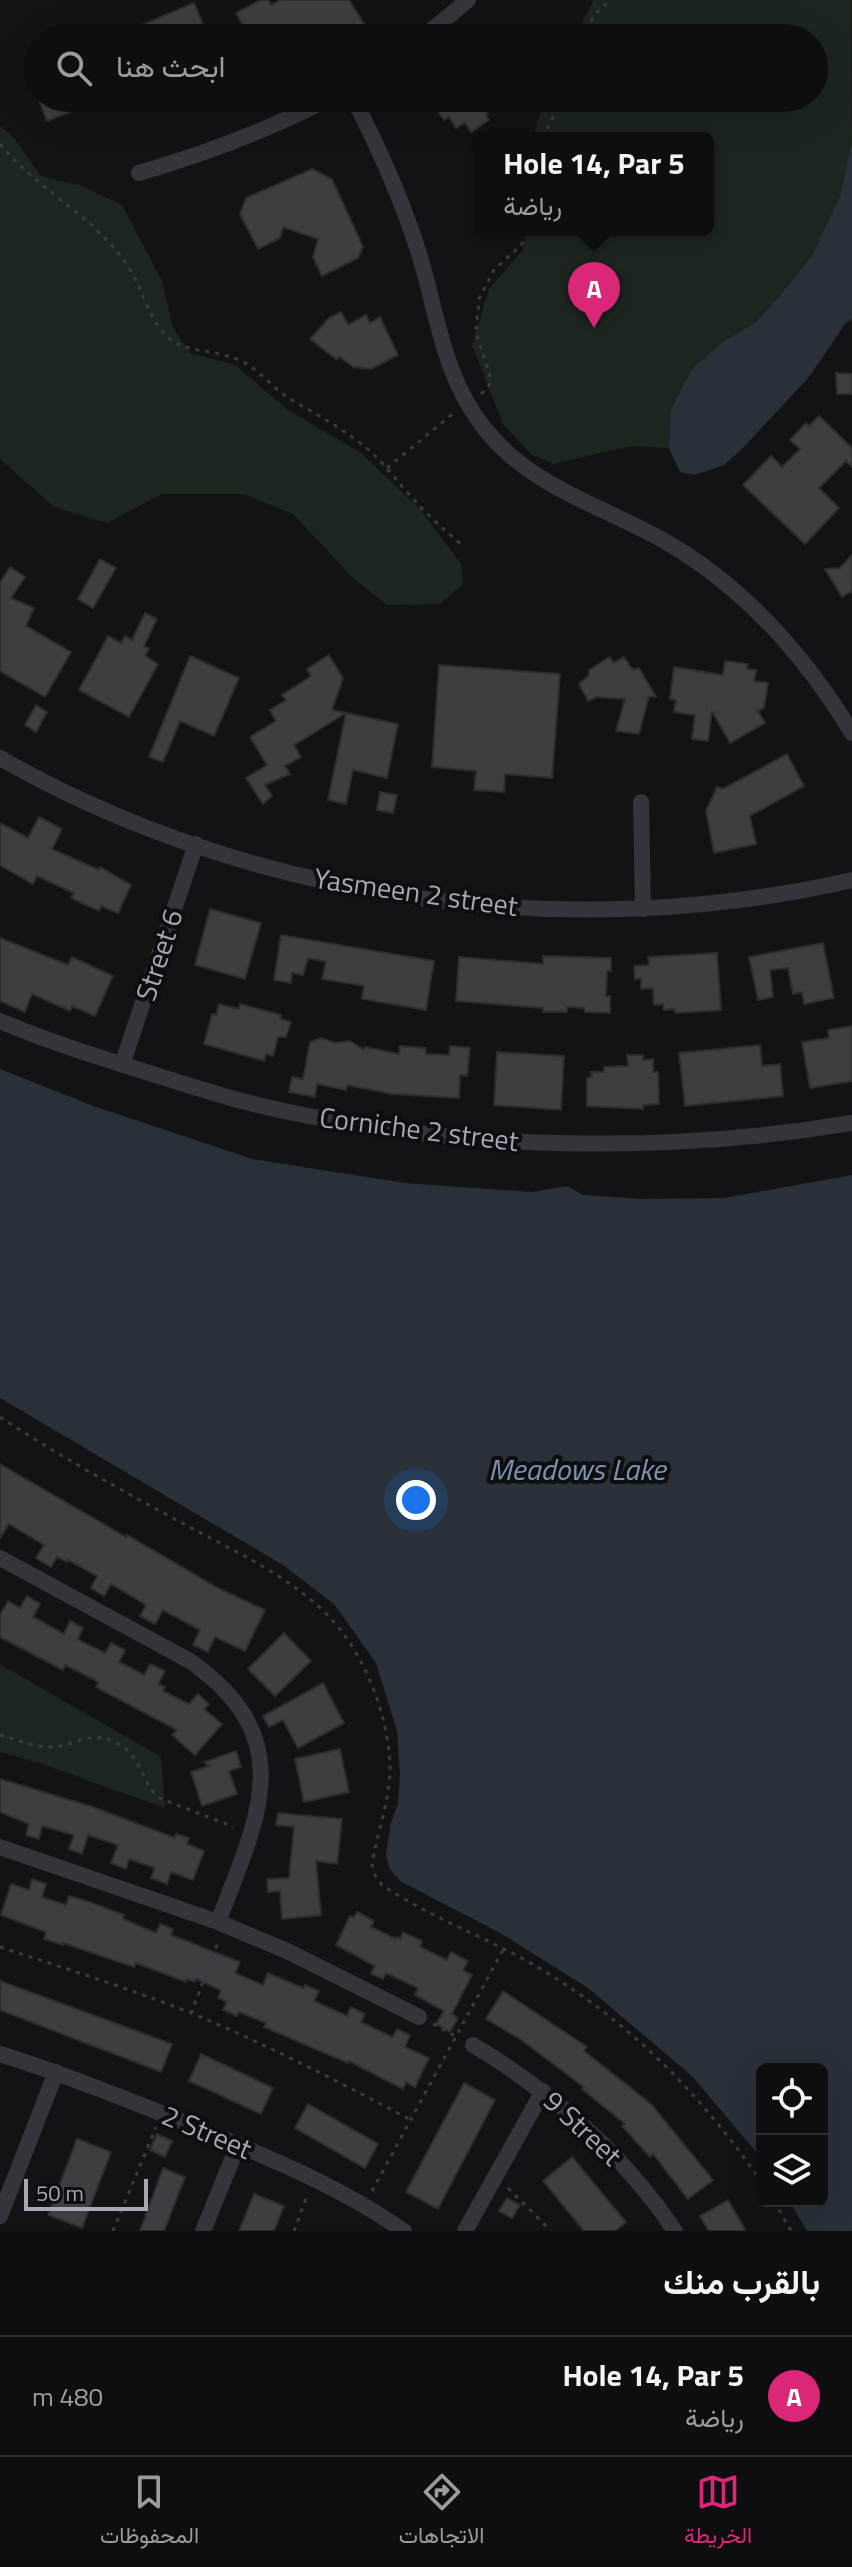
<!DOCTYPE html>
<html lang="ar">
<head>
<meta charset="utf-8">
<style>
	body { margin:0; font-family:"Titillium Web",Vazirmatn,sans-serif; background:#1c1c1e; color:#f1f3f6; direction:rtl }
	.controls { position:absolute; right:24px; bottom:24px; display:grid; overflow:hidden; border-radius:12px; box-shadow:0 8px 32px #0002 }
	.controls button { width:72px; height:72px; display:grid; place-items:center; padding:0; border:0; border-bottom:2px solid #2e2e30; background:#0e0e10; color:#f1f3f6; font:40px sans-serif }
	.scale { position:absolute; left:24px; bottom:20px; width:124px; box-sizing:border-box; padding-left:8px; border:4px solid #a5a8b5; border-top:0; font-size:22px; line-height:28px; white-space:nowrap; color:#a5a8b5; -webkit-text-stroke:6px #0e0e10; paint-order:stroke }
	.you { position:absolute; left:416px; top:1500px; width:28px; height:28px; margin:-20px; border:6px solid #fff; border-radius:50%; background:#1a73e8; box-shadow:0 0 0 12px #1a73e833 }
	.badge { display:grid; place-items:center; width:52px; height:52px; border-radius:50%; background:#db2777; color:#fff; font-size:26px; font-weight:700 }
	.pin { position:absolute; translate:-50% -66px; filter:drop-shadow(0 2px 4px #0008) }
	.pin::after { content:''; position:absolute; top:42px; width:28px; height:24px; background:inherit; clip-path:polygon(0 0,100% 0,50% 100%) }
	.popup { position:absolute; left:474px; top:132px; width:240px; height:104px; box-sizing:border-box; display:grid; place-content:center; border-radius:12px; background:#0e0e10; filter:drop-shadow(0 2px 6px #0005); font-size:26px; white-space:nowrap; color:#9b9c9f }
	.popup b { font-size:30px; color:#f1f3f6 }
	.popup::after { content:''; position:absolute; left:50%; top:100%; margin-left:-16px; border:16px solid transparent; border-top-color:#0e0e10 }
	.list { margin:0; padding:0; list-style:none }
	h2 { display:flex; justify-content:space-between; align-items:center; height:104px; margin:0; padding:0 32px; font-size:34px }
	h2 small { font-size:26px; font-weight:400; color:#9b9c9f }
	.list li { display:grid; grid-template-columns:52px 1fr auto; gap:24px; align-items:center; box-sizing:border-box; height:120px; padding:0 32px; border-top:2px solid #2e2e30 }
	.list b { display:block; font-size:30px; white-space:nowrap }
	.list p { margin:0; font-size:26px; white-space:nowrap; color:#9b9c9f }
	.list em { font-size:26px; font-style:normal; color:#9b9c9f }
	.icon { flex:none; width:44px; height:44px; fill:none; stroke:currentColor; stroke-width:2; stroke-linecap:round; stroke-linejoin:round }
	.map { position:relative; flex:none; width:852px; height:2231px; overflow:hidden; direction:ltr }
	.search { position:absolute; background:#0e0e10; box-shadow:0 8px 32px #0002; left:24px; right:24px; top:24px; height:88px; display:flex; align-items:center; gap:20px; box-sizing:border-box; padding:0 28px; border-radius:44px; color:#9b9c9f; font-size:30px }
	.sheet { height:224px; background:#0e0e10 }
	nav { display:flex; justify-content:space-around; align-items:center; box-sizing:border-box; height:112px; border-top:2px solid #2e2e30; background:#0e0e10; font-size:22px; color:#9b9c9f }
	nav a { display:grid; justify-items:center; gap:4px }
	nav .on { color:#db2777 }
	.map>svg:first-child { display:block }
	.green { fill:#1d251f }
	.water { fill:#293038 }
	.building { fill:#3d3d42; stroke:#2d2d31; stroke-width:2 }
	.lines { fill:none; stroke-linecap:round; stroke-linejoin:round }
	.path { stroke:#3a3b41; stroke-width:3; stroke-dasharray:4 6; stroke-linecap:butt }
	.minor { stroke:#34343a; stroke-width:16 }
	.labels { text-anchor:middle; stroke-width:8; stroke-linejoin:round; paint-order:stroke }
	.street-label { font-size:28px; fill:#a5a8b5; stroke:#0e0e10 }
	.water-label { font-size:30px; font-style:italic; fill:#7b92b1; stroke:#0e0e10 }
</style>
</head>
<body>
<div class="map">
<svg width="852" height="2231" viewBox="0 0 852 2231">
	<rect width="100%" height="100%" fill="#131315"/>
	<path class="green" d="M594 0H851L852 141 840 196 812 255 783 292 755 323 724 341 671 410 669 448 631 446 553 464 531 454 503 424 472 345 489 289 523 250 526 230H708V138H533L544 98H814V38H574Z
		M0 126 14 138 41 176 82 186 122 205 162 281 173 328 190 353 235 365 288 410 361 453 421 510 461 564 463 584 440 604 387 605 353 578 293 514 244 494H162L107 523 54 507 0 459Z
		M0 1664 161 1757 165 1808 42 1764 0 1752Z"/>
	<path class="water" d="M852 141V319L845 324 809 377 742 449 724 465 694 475 680 472 669 448 671 410 692 369 724 341 755 323 783 292 812 255 840 196Z
		M0 1069 96 1107 252 1159 405 1183 533 1192 567 1186 583 1195 641 1199 724 1198 852 1175V2231H807L789 2201H822V2069H762V2159L692 2076 588 1988 502 1934 400 1881 389 1868 386 1854 391 1822 398 1804 400 1775 397 1731 376 1663 334 1604 283 1565 0 1398Z"/>
	<path class="building" d="M261 0H268L271 5 281 0H349L373 38H351L344 28 325 38H216L242 24 236 13Z
		M194 3 209 38H151L144 24Z
		M38 98H104V99L47 121Z
		M429 98H478L488 114 486 116 489 120 471 132 465 123 456 128 449 117 444 120Z
		M312 169 332 179 363 247 358 258 322 276 313 257 318 239 283 227 280 238 258 249 240 214 246 198Z
		M341 312 348 325 366 315 370 323 380 317 398 355 371 369 353 367 340 357 336 359 310 339 329 318Z
		M836 373 852 374V394H837Z
		M819 416 852 448V467L846 461 819 488 839 508 805 544 743 485 771 456 782 467 800 449 790 440 806 423 809 426Z
		M852 555V591L842 597 825 569 840 568Z
		M100 559 116 568 93 608 78 599Z
		M10 567 25 577 11 598 34 608 26 626 71 652 45 697 0 671V583Z
		M145 613 157 619 144 646 149 649 145 656 158 664 129 717 79 690 108 636 121 643 125 636 132 640Z
		M329 655 343 678 332 710 398 724 387 778 353 770 346 804 328 800 346 713 294 745 301 757 285 766 290 774 265 785 272 796 263 804 246 778 267 765 250 737 276 721 270 710 286 700 282 695 311 676 307 669Z
		M190 656 239 678 214 736 180 721 163 762 149 757Z
		M610 657 613 663 624 657 633 670 639 668 656 697 649 696 639 734 616 731 625 699 597 697 588 701 579 684 589 675V670Z
		M725 661 748 664 747 669 756 670 754 681 768 683 764 708 758 711 765 723 730 743 712 711 708 741 692 739 695 715 674 712 676 700 670 699 674 667 723 675Z
		M439 665 560 674 552 778 505 774 504 792 474 790 476 771 432 767Z
		M36 705 47 712 36 732 25 725Z
		M787 754 804 786 750 816 756 844 714 853 706 811 717 787 723 789Z
		M380 792 397 795 393 813 377 810Z
		M39 817 62 829 52 849 99 870 100 867 131 885 118 913 101 906 99 911 71 898 74 893 37 876 33 884 0 865V823L28 838Z
		M210 909 261 923 245 979 195 965Z
		M281 935 434 961 426 1010 362 999 364 986 322 979 326 962 308 958 303 975 292 973 291 983 274 980Z
		M0 938 68 965 72 957 113 976 95 1016 72 1006 70 1011 32 994 25 1012 0 1001Z
		M823 943 834 998 804 1004 802 992 793 994 788 968 770 970 773 997 758 1000 749 957Z
		M717 953 721 1010 675 1013V1009L664 1010 663 1004 654 1005 653 988 641 989V978L635 979 634 966 649 965 648 957Z
		M543 956 611 958V971H607L606 996H610V1013L585 1012 584 1008 567 1007V1012H543V1008L456 1001 459 957 543 964Z
		M219 1004 239 1009 240 1004 281 1015 280 1019 291 1022 286 1037H278L273 1056 266 1054 264 1061 204 1044 212 1014 216 1015Z
		M852 1026V1081L810 1088 802 1042 829 1038 828 1030Z
		M321 1038 335 1043 350 1041 363 1049 366 1047 399 1054 400 1046 425 1048 426 1054 449 1055 450 1046 470 1048 467 1076 460 1075 459 1098 392 1094 347 1085 346 1090 317 1084 315 1097 289 1092 292 1077 303 1079 310 1042Z
		M760 1045 762 1066 780 1064 783 1096 685 1106 679 1053Z
		M497 1052 564 1056 561 1110 494 1105Z
		M627 1055H643V1060L653 1059V1072H658L659 1104 643 1105V1109L587 1106V1078L592 1077 591 1072H604V1067L628 1066Z
		M0 1464 126 1537 127 1535 218 1588 265 1610 245 1651 215 1637 208 1652 193 1645 200 1630 163 1610 155 1624 140 1616 146 1605 111 1584 104 1596 91 1588 97 1576 68 1560 67 1562 57 1557 51 1567 36 1558 44 1545 9 1524 0 1538Z
		M27 1596 40 1604 33 1617 64 1634 70 1621 83 1628 78 1639 82 1642 105 1653 111 1643 125 1650 119 1662 144 1675 150 1664 165 1671 158 1684 165 1687 163 1691 189 1704 198 1694 209 1704 204 1709 222 1724 195 1755 172 1735 177 1730 96 1687 99 1682 65 1665 63 1670 0 1637V1615L8 1601 20 1608Z
		M284 1633 311 1661 275 1696 248 1669Z
		M323 1683 344 1723 298 1748 283 1720 269 1727 263 1716Z
		M340 1749 349 1792 304 1802 295 1759Z
		M236 1751 241 1767 229 1771 237 1794 202 1806 191 1772 209 1766 204 1762Z
		M0 1779 90 1806 175 1838 176 1834 189 1838 187 1844 204 1851 193 1880 171 1872 167 1884 151 1878 155 1868 129 1859 126 1869 111 1863 118 1845 88 1835 82 1854 69 1849 74 1835 42 1826 39 1839 26 1835 29 1824 0 1812Z
		M278 1813 342 1819 337 1864 316 1861 321 1915 282 1919 280 1891 268 1892 267 1879 289 1878 294 1827 276 1825Z
		M32 1879 46 1884 42 1897 66 1905 69 1896 87 1901 124 1915 123 1919 156 1933 160 1924 173 1929 171 1935 240 1962 235 1973 263 1985 268 1973 303 1988 305 1985 319 1991 314 2001 347 2016 351 2007 365 2014 361 2022 392 2037 397 2029 410 2035 405 2047 429 2058 415 2087 406 2082 403 2089 349 2061 348 2063 264 2027 266 2023 239 2012 237 2016 223 2010 227 2002 218 1998 221 1990 196 1979 195 1982 187 1979 186 1982 136 1963 134 1967 63 1943V1945L44 1939 46 1932 1 1915 11 1884 29 1890Z
		M357 1912 374 1921 371 1927 396 1939 397 1937 400 1939 403 1932 422 1941 420 1947 447 1960 451 1952 468 1961 463 1970 472 1975 452 2014 458 2018 450 2032 436 2024 444 2011 415 1995 418 1988 386 1973 383 1979 371 1974 375 1966 336 1945 350 1916 354 1918Z
		M0 1981 172 2044 161 2072 0 2010Z
		M503 1991 587 2047 584 2051 651 2104 713 2180 688 2199 653 2154 650 2157 622 2126 625 2124 582 2089 584 2087 520 2039 486 2019Z
		M201 2054 273 2088 261 2114 189 2081Z
		M464 2083 495 2100 438 2209 406 2192Z
		M308 2104 378 2144 365 2168 295 2128Z
		M157 2134 172 2141 165 2157 150 2150Z
		M77 2139 111 2152 82 2228 48 2215Z
		M572 2157 626 2222 615 2231H584L543 2181Z
		M163 2168 185 2177 164 2231H140Z
		M254 2194 284 2206 274 2231H239Z
		M507 2198 520 2205 512 2218 499 2211Z
		M728 2200 746 2231H709L700 2216Z"/>
	<g class="lines">
		<path class="path" d="M580 38 597 12 611 0
			M543 138 562 98
			M0 144C39 192 98 217 131 271 143 291 150 323 170 339 191 355 224 348 250 366 263 375 274 388 287 397 315 414 344 429 369 450 386 465 398 483 414 500 429 517 446 531 463 546
			M481 394 489 386 490 376 476 332 479 299 494 270 522 244 526 230
			M387 468 455 412
			M0 1417C59 1456 121 1490 184 1524 237 1553 300 1580 339 1628 368 1664 387 1716 390 1762 391 1798 378 1829 372 1864L375 1875 382 1885C432 1919 492 1939 544 1971 632 2024 704 2098 762 2183
			M0 1735C16 1739 33 1747 50 1747 78 1746 93 1726 123 1747 141 1759 143 1784 159 1798L234 1827
			M0 1947C64 1968 128 1988 191 2013 266 2044 339 2082 411 2120
			M191 2014 219 1939
			M433 2024 455 2036
			M508 2188 551 2231
			M372 2191 504 1948
			M774 2201 791 2231
			M113 2231 156 2127
			M294 2231 308 2193"/>
		<path class="minor" d="M422 38 468 0
			M353 98C380 150 404 204 421 260 438 319 445 380 485 429 531 488 606 507 668 543 746 589 806 657 852 733
			M139 173C207 153 267 131 330 98
			M0 758C252 902 570 945 852 880
			M641 802 643 909
			M0 1021C47 1041 95 1056 143 1071 190 1086 236 1101 284 1111 469 1150 665 1154 852 1123
			M122 1065 196 844
			M0 1558 190 1661C301 1739 258 1818 218 1922
			M0 1847 218 1922 287 1951 419 2017
			M473 2045C553 2093 623 2153 675 2231
			M0 2054C76 2078 150 2108 224 2139 286 2165 348 2192 404 2231
			M0 2216 56 2072
			M203 2231 238 2145
			M465 2231 543 2091"/>
	</g>
	<g class="labels">
		<g class="street-label">
			<text transform="translate(416 892) rotate(8)" y="10">Yasmeen 2 street</text>
			<text transform="translate(159 955) rotate(-72)" y="10">Street 6</text>
			<text transform="translate(419 1129) rotate(7)" y="10">Corniche 2 street</text>
			<text transform="translate(583 2128) rotate(43)" y="10">9 Street</text>
			<text transform="translate(207 2132) rotate(23)" y="10">2 Street</text>
		</g>
		<g class="water-label">
			<text x="577" y="1480">Meadows Lake</text>
		</g>
	</g>
</svg>
<div class="controls">
<button><svg class="icon" aria-label="locate" viewBox="0 0 24 24"><circle cx="12" cy="12" r="6"/><path d="M12 2v4M12 18v4M2 12h4M18 12h4"/></svg></button>
<button><svg class="icon" aria-label="layers" viewBox="0 0 24 24"><path d="M12 4l9 5-9 5-9-5zM3 14l9 5 9-5"/></svg></button>
</div>
<div class="scale">50 m</div>
<div class="you"></div>
<div class="pin badge" style="left:594px;top:328px">A</div>
<div class="popup"><b>Hole 14, Par 5</b>رياضة</div>
<div class="search"><svg class="icon" aria-label="search" viewBox="0 0 24 24"><circle cx="10" cy="10" r="6"/><path d="M15 15l6 6"/></svg>ابحث هنا</div>
</div>
<section class="sheet">
<h2>بالقرب منك<small></small></h2>
<ul class="list">
<li><span class="badge">A</span><div><b>Hole 14, Par 5</b><p>رياضة</p></div><em>480 m</em></li>
</ul>
</section>
<nav>
<a class="on"><svg class="icon" aria-label="map" viewBox="0 0 24 24"><path d="M3 6l6-2 6 2 6-2v14l-6 2-6-2-6 2zM9 4v14M15 6v14"/></svg>الخريطة</a>
<a><svg class="icon" aria-label="directions" viewBox="0 0 24 24"><path d="M12 3l9 9-9 9-9-9zM9 14v-3h6M13 9l2 2-2 2"/></svg>الاتجاهات</a>
<a><svg class="icon" aria-label="saved" viewBox="0 0 24 24"><path d="M7 4h10v16l-5-4-5 4z"/></svg>المحفوظات</a>
</nav>
</body>
</html>
